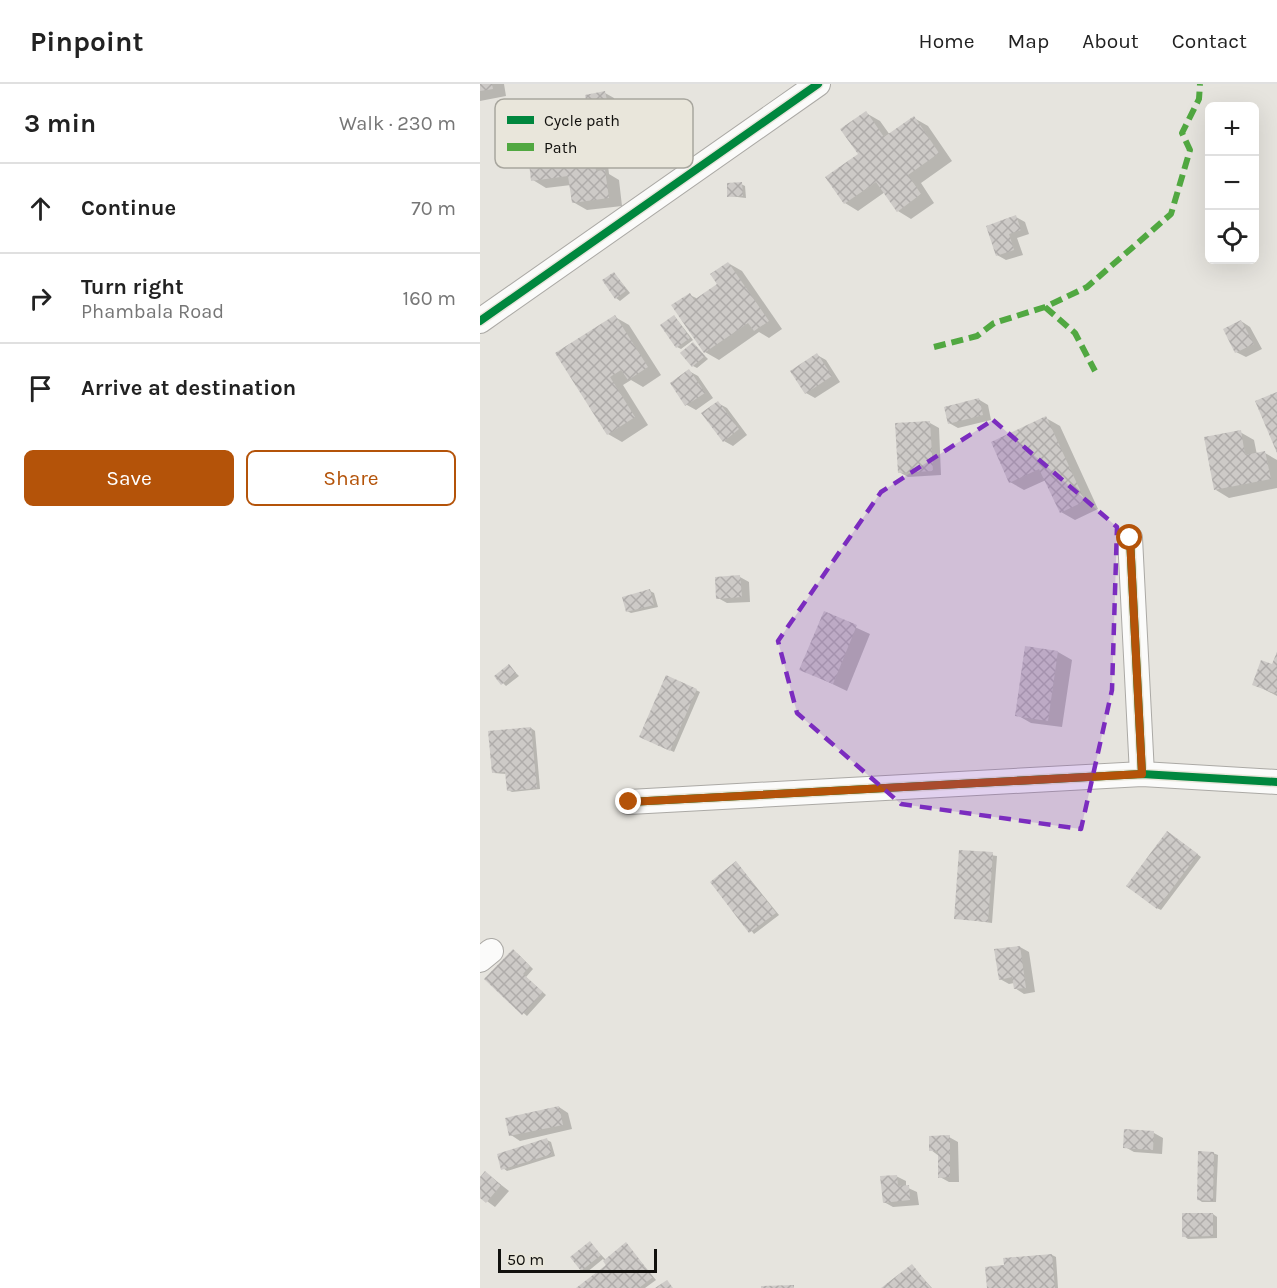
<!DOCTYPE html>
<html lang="en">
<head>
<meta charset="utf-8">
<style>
	body { margin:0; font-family:Karla,sans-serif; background:#f2f2f2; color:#222 }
	.controls { position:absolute; right:18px; top:18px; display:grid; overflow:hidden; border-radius:9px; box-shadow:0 6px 24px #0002 }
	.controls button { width:54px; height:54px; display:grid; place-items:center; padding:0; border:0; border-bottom:2px solid #e0e0e0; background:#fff; color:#222; font:30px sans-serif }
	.scale { position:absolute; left:18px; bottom:15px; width:159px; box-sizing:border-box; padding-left:6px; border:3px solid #12110e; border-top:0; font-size:16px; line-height:21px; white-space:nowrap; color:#12110e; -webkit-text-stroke:4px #e9e6db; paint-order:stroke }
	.stop { position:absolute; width:18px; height:18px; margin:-14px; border:4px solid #b45309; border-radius:50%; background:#fff }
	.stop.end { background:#b45309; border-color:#fff; box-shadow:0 2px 6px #0008 }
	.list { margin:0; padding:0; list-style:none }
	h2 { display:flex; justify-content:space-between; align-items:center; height:78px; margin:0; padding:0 24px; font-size:26px }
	h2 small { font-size:20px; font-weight:400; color:#767676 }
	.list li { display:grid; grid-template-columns:39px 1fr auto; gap:18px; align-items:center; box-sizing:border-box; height:90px; padding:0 24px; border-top:2px solid #e0e0e0 }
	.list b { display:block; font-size:22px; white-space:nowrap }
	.list p { margin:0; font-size:20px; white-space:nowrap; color:#767676 }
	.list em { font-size:20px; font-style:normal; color:#767676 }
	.actions { display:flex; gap:12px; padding:18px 24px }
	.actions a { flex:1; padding:14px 0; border:2px solid #b45309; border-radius:9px; text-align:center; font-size:21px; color:#b45309 }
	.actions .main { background:#b45309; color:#fff }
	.icon { flex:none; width:33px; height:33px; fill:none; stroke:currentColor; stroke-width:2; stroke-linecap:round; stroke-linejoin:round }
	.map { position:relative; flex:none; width:797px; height:1204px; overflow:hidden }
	header { display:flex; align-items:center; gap:36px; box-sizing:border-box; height:84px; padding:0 30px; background:#fff; border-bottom:2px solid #e0e0e0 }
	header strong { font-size:28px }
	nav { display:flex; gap:33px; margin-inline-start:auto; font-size:21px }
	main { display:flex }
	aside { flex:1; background:#fff }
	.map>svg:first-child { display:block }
	.shadow { fill:#0003 }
	.building { fill:url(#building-cross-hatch) }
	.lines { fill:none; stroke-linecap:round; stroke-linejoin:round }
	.street-casing { stroke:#aba9a5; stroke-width:26 }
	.street { stroke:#fbfbfa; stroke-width:24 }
	.quiet { stroke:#51a841; stroke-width:6; stroke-dasharray:12 6; stroke-linecap:butt }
	.cycleway-casing { stroke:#e9e6db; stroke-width:11 }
	.cycleway { stroke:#00873e; stroke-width:8 }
	.route { stroke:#b45309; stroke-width:8 }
	.marked { fill:#7b2cbf; fill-opacity:0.2; stroke:#7b2cbf; stroke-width:4.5; stroke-dasharray:12 8; stroke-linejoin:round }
	.key { fill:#e9e6db; stroke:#a8a69e; stroke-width:1.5 }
	.key-label { font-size:16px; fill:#12110e }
</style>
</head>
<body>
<header>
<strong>Pinpoint</strong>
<nav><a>Home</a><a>Map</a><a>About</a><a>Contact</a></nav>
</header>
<main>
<aside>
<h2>3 min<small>Walk · 230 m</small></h2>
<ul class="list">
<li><svg class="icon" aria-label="ahead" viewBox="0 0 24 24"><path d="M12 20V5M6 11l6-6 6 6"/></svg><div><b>Continue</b></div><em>70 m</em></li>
<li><svg class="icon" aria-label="right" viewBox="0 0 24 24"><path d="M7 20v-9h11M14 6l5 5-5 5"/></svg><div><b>Turn right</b><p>Phambala Road</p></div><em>160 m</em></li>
<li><svg class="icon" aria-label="arrive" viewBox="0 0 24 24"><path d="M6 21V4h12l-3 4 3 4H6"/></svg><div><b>Arrive at destination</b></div></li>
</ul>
<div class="actions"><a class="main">Save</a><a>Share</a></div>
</aside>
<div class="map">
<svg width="797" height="1204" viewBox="0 0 797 1204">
	<defs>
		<pattern id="building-cross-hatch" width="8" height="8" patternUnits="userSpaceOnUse" patternTransform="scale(1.5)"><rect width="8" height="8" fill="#cdcac7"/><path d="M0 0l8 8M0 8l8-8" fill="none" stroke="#afacaa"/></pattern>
	</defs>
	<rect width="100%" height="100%" fill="#e6e4de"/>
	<path class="shadow" d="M0 0H24L26 12 0 17Z
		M125 9 134 14 135 21 144 27 146 37 140 38 142 54 123 57 114 52Z
		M386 29 400 37 410 51 434 34 448 42 472 77 441 99 454 119 431 135 418 127 405 108 378 127 365 119 380 70Z
		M74 31 88 39 90 58 112 56 126 64 129 90 139 96 142 122 107 126 93 118 91 101 66 104 53 96Z
		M261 100 265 102 266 114 249 112Z
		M536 133 545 138 549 150 537 154 543 171 526 176 517 171Z
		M248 179 262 187 302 245 289 254 279 248 239 276 225 268 210 211 218 215 239 200Z
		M134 189 150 209 140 217 136 214Z
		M135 233 149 241 181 291 163 303 151 296 143 301 168 341 142 358 128 350 78 270Z
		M195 233 213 256 201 265 197 263Z
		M761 237 770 243 782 265 766 273 756 268Z
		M213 260 228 275 217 284 213 282Z
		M337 271 346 276 360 298 335 314 326 309Z
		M209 287 218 292 233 314 216 326 207 321 192 300Z
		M498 315 508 321 511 336 478 344 469 339Z
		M238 319 247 324 267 351 253 362 244 357Z
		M566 334 580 342 618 425 595 436 581 428 566 396 544 406 530 398Z
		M450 339 459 344 461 391 428 393 419 388Z
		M760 348 774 356 777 371 785 369 797 376V404L749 414 736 406Z
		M260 493 269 498 270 518 247 519 238 514Z
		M170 507 174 509 178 523 151 529 147 527Z
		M344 529 390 550 367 607 321 585Z
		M547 564 578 568 592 576 582 643 551 639 537 631Z
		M797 572V612L774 600 793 582Z
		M29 582 39 592 26 602 16 592Z
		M216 606 220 608 194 668 165 655Z
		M51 644 55 647 60 705 32 708 28 706 26 690 14 689Z
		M692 751 721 773 681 826 677 824Z
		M480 767 517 772 512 839 476 834Z
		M257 779 299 831 274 850 232 798Z
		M540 863 549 868 555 908 544 910 535 904 534 899 529 900 520 895Z
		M37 869 53 885 46 893 66 911 47 932 6 895Z
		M79 1023 88 1029 92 1045 40 1057 31 1051Z
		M674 1049 683 1054 682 1070 654 1068 645 1063Z
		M469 1053 478 1058 479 1098H469L460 1093 459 1072 451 1066Z
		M67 1056 71 1058 75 1072 27 1087 23 1084Z
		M733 1069 738 1071 736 1118H722L718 1115Z
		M6 1089 29 1107 15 1123 0 1112V1095Z
		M416 1092 426 1097V1103L437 1108 439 1121 413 1123 404 1118Z
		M733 1130 737 1133V1154L708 1155 704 1152Z
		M110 1159 126 1176 146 1160 176 1196 165 1204H99L128 1181 123 1175 106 1189 102 1186Z
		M572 1171 576 1173 578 1204H508L525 1182Z
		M432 1182 452 1204H403Z"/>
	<path class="building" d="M0 0H12L13 5 0 7Z
		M125 7 128 21 135 20 137 32 131 34 134 49 113 53 105 11Z
		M386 27 404 53 434 32 459 69 428 91 441 110 417 128 396 98 364 120 345 93 378 70 360 45Z
		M75 29 78 58 112 54 116 87 125 86 129 114 92 119 88 92 51 97 44 33Z
		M262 98 263 112 247 113V99Z
		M536 131 541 146 529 150 534 166 516 172 506 142Z
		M248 178 289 237 274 247 268 239 224 269 191 221 210 209 214 216 237 200 230 190Z
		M134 188 147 206 135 215 122 196Z
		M135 231 168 283 148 296 141 286 130 293 155 333 127 351 75 269Z
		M194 231 210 254 196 264 180 241Z
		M761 236 774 260 755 269 743 245Z
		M213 258 225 272 212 283 200 269Z
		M337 269 352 292 325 310 310 287Z
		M209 285 225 309 205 322 190 299Z
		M797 308V369L775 317Z
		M499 314 503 331 468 340 464 323Z
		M238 317 259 345 243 358 221 329Z
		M566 332 605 417 580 429 559 385 529 399 511 358Z
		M450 337 453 387 418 389 415 339Z
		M761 346 765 371 785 367 791 395 734 406 724 353Z
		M260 491 262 513 236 515 235 493Z
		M170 505 174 521 146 528 142 513Z
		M344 527 377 541 353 600 319 586Z
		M545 562 578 567 568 637 535 632Z
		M797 568V610L772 601 781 576 792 580Z
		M29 580 36 589 21 601 14 592Z
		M186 591 217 605 190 667 159 653Z
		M51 643 57 704 27 707 25 688 12 689 8 647Z
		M687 747 718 770 677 825 646 802Z
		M479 766 513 768 508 838 474 835Z
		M256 777 296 829 269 849 230 798Z
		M540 862 546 904 534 905 532 893 519 896 514 865Z
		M33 865 50 882 43 890 63 908 42 931 4 895Z
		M79 1022 83 1041 29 1052 25 1034Z
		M644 1045 674 1047 673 1066 643 1064Z
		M470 1051V1093L458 1094V1067H449V1052Z
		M67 1054 72 1070 21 1086 17 1070Z
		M718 1067 734 1068 733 1117 717 1116Z
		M5 1087 21 1101 6 1119 0 1114V1093Z
		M417 1091 418 1102 429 1101 430 1116 403 1119 400 1092Z
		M702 1129H733V1152L702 1153Z
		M110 1157 121 1171 101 1187 90 1173Z
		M146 1158 173 1193 159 1204H96L126 1181 123 1177Z
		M572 1170 575 1204H507L505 1183 524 1181 523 1174Z
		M432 1180 451 1204H401Z
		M187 1196 193 1204H175Z
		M314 1201V1204H281V1202Z"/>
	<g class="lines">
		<defs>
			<path id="street" d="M0 237 338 0
				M650 454 662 690
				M149 718 662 690 797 698
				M0 876 11 867"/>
		</defs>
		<use href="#street" class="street-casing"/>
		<use href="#street" class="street"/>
		<path class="quiet" d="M565 223 595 249 615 287
			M454 263 497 252 514 239 565 223 607 203 691 130 710 66 702 49 719 15 720 0"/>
		<defs>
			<path id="cycleway" d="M0 237 338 0
				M650 454 662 690
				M149 718 662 690 797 698"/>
		</defs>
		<use href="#cycleway" class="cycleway-casing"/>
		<use href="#cycleway" class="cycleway"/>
	</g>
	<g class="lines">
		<path class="route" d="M149 718 662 690 650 454"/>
	</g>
	<path class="marked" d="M513 336 637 443 632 606 601 745 421 720 317 629 298 557 401 408Z"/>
	<rect x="15" y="15" width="198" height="69" rx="9" class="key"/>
	<rect x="27" y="32" width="27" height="8" fill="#00873e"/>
	<rect x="27" y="59" width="27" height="8" fill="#51a841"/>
	<g class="key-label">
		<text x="64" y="42">Cycle path</text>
		<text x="64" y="69">Path</text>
	</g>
</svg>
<div class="controls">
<button>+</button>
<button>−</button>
<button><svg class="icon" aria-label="locate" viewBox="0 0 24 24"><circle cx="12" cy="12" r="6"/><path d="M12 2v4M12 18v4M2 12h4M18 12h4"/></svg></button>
</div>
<div class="scale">50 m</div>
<div class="stop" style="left:650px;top:454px"></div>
<div class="stop end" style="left:149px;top:718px"></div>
</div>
</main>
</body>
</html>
